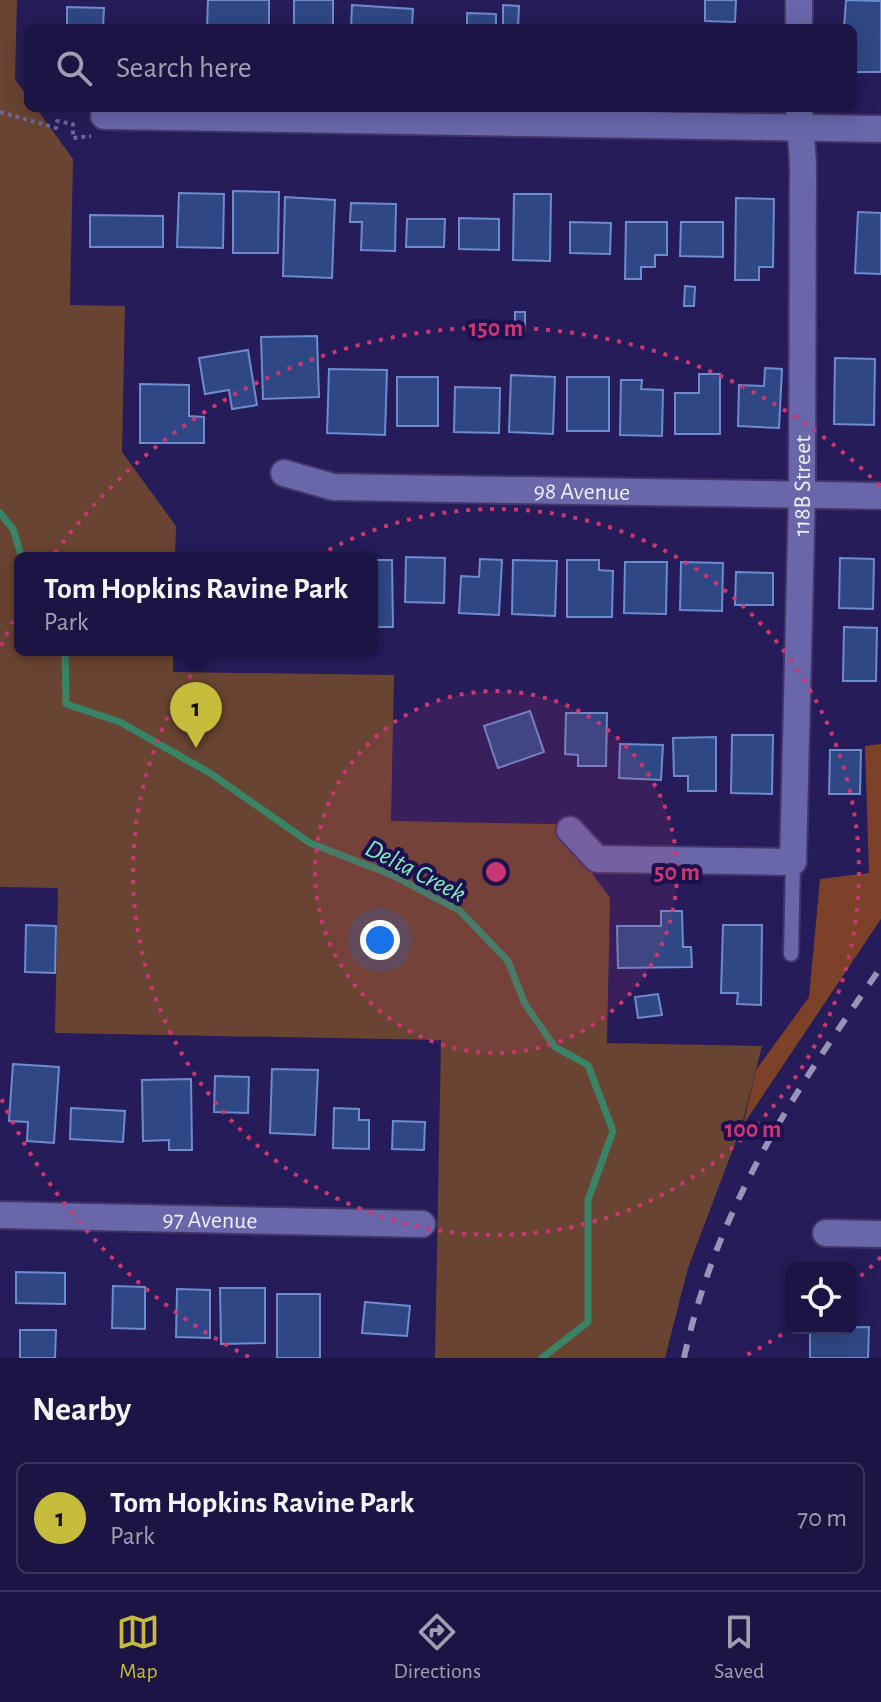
<!DOCTYPE html>
<html lang="en">
<head>
<meta charset="utf-8">
<style>
	body { margin:0; font-family:"Alegreya Sans",sans-serif; background:#251e4a; color:#f1f3f6 }
	.controls { position:absolute; right:24px; bottom:24px; display:grid; overflow:hidden; border-radius:12px; box-shadow:0 4px 20px #0003 }
	.controls button { width:72px; height:72px; display:grid; place-items:center; padding:0; border:0; border-bottom:2px solid #3a345c; background:#1c1543; color:#f1f3f6; font:40px sans-serif }
	.you { position:absolute; left:380px; top:940px; width:28px; height:28px; margin:-20px; border:6px solid #fff; border-radius:50%; background:#1a73e8; box-shadow:0 0 0 12px #1a73e833 }
	.badge { display:grid; place-items:center; width:52px; height:52px; border-radius:50%; background:#c6bc3c; color:#111; font-size:26px; font-weight:700 }
	.pin { position:absolute; translate:-50% -66px; filter:drop-shadow(0 2px 4px #0008) }
	.pin::after { content:''; position:absolute; top:42px; width:28px; height:24px; background:inherit; clip-path:polygon(0 0,100% 0,50% 100%) }
	.popup { position:absolute; left:14px; top:552px; width:364px; height:104px; box-sizing:border-box; display:grid; place-content:center; border-radius:12px; background:#1c1543; filter:drop-shadow(0 2px 6px #0005); font-size:26px; white-space:nowrap; color:#a09fb2 }
	.popup b { font-size:30px; color:#f1f3f6 }
	.popup::after { content:''; position:absolute; left:50%; top:100%; margin-left:-16px; border:16px solid transparent; border-top-color:#1c1543 }
	.list { margin:0; padding:0; list-style:none }
	h2 { display:flex; justify-content:space-between; align-items:center; height:104px; margin:0; padding:0 32px; font-size:34px }
	h2 small { font-size:26px; font-weight:400; color:#a09fb2 }
	.list li { display:grid; grid-template-columns:52px 1fr auto; gap:24px; align-items:center; box-sizing:border-box; height:112px; margin:0 16px 16px; padding:0 16px; border:2px solid #3a345c; border-radius:12px }
	.list b { display:block; font-size:30px; white-space:nowrap }
	.list p { margin:0; font-size:26px; white-space:nowrap; color:#a09fb2 }
	.list em { font-size:26px; font-style:normal; color:#a09fb2 }
	.icon { flex:none; width:44px; height:44px; fill:none; stroke:currentColor; stroke-width:2; stroke-linecap:round; stroke-linejoin:round }
	.map { position:relative; flex:none; width:881px; height:1358px; overflow:hidden }
	.search { position:absolute; background:#1c1543; box-shadow:0 4px 20px #0003; left:24px; right:24px; top:24px; height:88px; display:flex; align-items:center; gap:20px; box-sizing:border-box; padding:0 28px; border-radius:12px; color:#a09fb2; font-size:30px }
	.sheet { height:232px; background:#1c1543 }
	nav { display:flex; justify-content:space-around; align-items:center; box-sizing:border-box; height:112px; border-top:2px solid #3a345c; background:#1c1543; font-size:22px; color:#a09fb2 }
	nav a { display:grid; justify-items:center; gap:4px }
	nav .on { color:#c6bc3c }
	.map>svg:first-child { display:block }
	.green { fill:#6a4432 }
	.forest { fill:#7c4227 }
	.lines { fill:none; stroke-linecap:round; stroke-linejoin:round }
	.stream { stroke:#398467; stroke-width:7 }
	.building { fill:#2f4885; stroke:#6d8bcd; stroke-width:2 }
	.service-casing { stroke:#423467; stroke-width:18 }
	.minor-casing { stroke:#423467; stroke-width:30 }
	.path { stroke:#6f6895; stroke-width:4; stroke-dasharray:4 4; stroke-linecap:butt }
	.service { stroke:#6966aa; stroke-width:14 }
	.minor { stroke:#6966aa; stroke-width:26 }
	.rail { stroke:#9893b7; stroke-width:6; stroke-dasharray:14 14; stroke-linecap:butt }
	.ring { fill:none; stroke:#c93873; stroke-width:4; stroke-dasharray:4 8 }
	.labels { text-anchor:middle; stroke-width:8; stroke-linejoin:round; paint-order:stroke }
	.street-label { font-size:24px; fill:#eeeefe; stroke:#1d104e }
	.water-label { font-size:26px; font-style:italic; fill:#81ecbf; stroke:#1d104e }
	.centre { fill:#c93873; stroke:#1d104e; stroke-width:4 }
	.ring-label { font-size:24px; text-anchor:middle; font-weight:bold; fill:#c93873; stroke:#1d104e; stroke-width:8; stroke-linejoin:round; paint-order:stroke }
</style>
</head>
<body>
<div class="map">
<svg width="881" height="1358" viewBox="0 0 881 1358">
	<rect width="100%" height="100%" fill="#261c59"/>
	<path class="green" d="M0 0H17L15 79 28 97V108H36L73 159 70 305 125 306 122 452 176 526 175 558H20V650H173V672L394 675 391 821 556 824 610 898 607 1043 762 1046 741 1128 688 1268 665 1358H435L441 1040 55 1033 58 888 0 887Z"/>
	<path class="forest" d="M881 744V919L743 1125 756 1070 809 997 820 879 869 873 865 746Z"/>
	<g class="lines">
		<path class="stream" d="M0 513 13 529 22 558
			M65 650 66 704 120 722 210 773 310 843 392 875 460 911 508 961 525 1004 555 1047 588 1065 613 1131 588 1200V1322L542 1358"/>
	</g>
	<path class="building" d="M208 0H269V28H207Z
		M294 0H333V28H294Z
		M705 0H736L735 22 705 21Z
		M846 0 881 1V72H853V28H844Z
		M352 5 413 9 412 28H351Z
		M503 5 519 6 518 28H503Z
		M67 7 104 8 103 28H67Z
		M467 13 496 14V28H467Z
		M233 191 279 192 278 253H233Z
		M179 193 224 194 223 248 177 247Z
		M514 194H551L550 261 513 260Z
		M285 197 335 200 332 278 283 276Z
		M736 198 774 199 773 267H759V280H735Z
		M351 203 396 204 395 251 361 250 362 222H350Z
		M858 212 881 213V274L855 273Z
		M90 215 163 216V247H90Z
		M459 218 499 219V250L459 249Z
		M407 219H445L444 247H406Z
		M570 222 611 223 610 254 570 253Z
		M626 222H667V255H655V267H641V279H625Z
		M681 222H723V257L680 256Z
		M685 286 695 287 694 306H684Z
		M515 312H525V332L515 331Z
		M317 336 319 397 263 399 261 337Z
		M248 350 257 405 232 409 229 390 205 394 199 358Z
		M835 358 875 359 874 425 834 424Z
		M765 368 782 369 779 428 738 426 739 385 764 386Z
		M329 369 387 370 385 435 327 433Z
		M699 374H720V434H675V393H699Z
		M511 375 555 377 553 434 509 432Z
		M397 377H438V426H397Z
		M567 377H609V431H567Z
		M621 380H642L641 389 663 390 662 436 620 435Z
		M140 384 189 385V416L204 417V443H140Z
		M455 387 500 388 499 433 454 432Z
		M406 557 445 558 444 603 405 602Z
		M840 558 874 559 873 609 839 608Z
		M480 559 502 560 499 615 459 613 461 576 479 577Z
		M372 560H392L393 627H372Z
		M513 560 557 561 555 616 512 614Z
		M567 560H599V570L613 571 612 617H567Z
		M625 562H667L666 614 624 613Z
		M681 562 723 563 722 611 680 610Z
		M736 572 773 573V605H735Z
		M844 627 877 628 876 681H843Z
		M530 711 544 752 498 768 484 726Z
		M566 713H607L606 766H578V755L565 754Z
		M732 735H773L772 794 731 793Z
		M716 737V791H688V776H674L673 738Z
		M620 744 663 745 661 780 619 778Z
		M830 750H861L860 794H829Z
		M661 911H682L683 947H691L692 967 618 968 617 926H661Z
		M26 925 56 926 55 973 25 972Z
		M723 925H762L761 1005 737 1004 738 993H721Z
		M658 994 662 1015 638 1018 635 997Z
		M13 1064 59 1067 54 1143 27 1141 28 1122 9 1121Z
		M272 1069 318 1070 315 1135 270 1133Z
		M215 1076 249 1077 248 1113 214 1112Z
		M191 1079 192 1150H169V1140L143 1141 142 1080Z
		M71 1108 125 1111 123 1142 70 1139Z
		M334 1108 359 1109V1120H369V1149L333 1148Z
		M393 1121 425 1122 424 1150 392 1149Z
		M16 1272 65 1273V1304L16 1303Z
		M113 1286 145 1287V1329L112 1328Z
		M220 1288H265V1343L221 1344Z
		M177 1289 210 1290V1338L176 1337Z
		M277 1294H320V1358H277Z
		M365 1302 410 1306 407 1336 362 1333Z
		M869 1327 868 1358H810V1328Z
		M20 1330H56L55 1358H20Z"/>
	<g class="lines">
		<defs>
			<path id="service" d="M791 954 793 862"/>
			<g id="minor">
				<path d="M799 28V0"/>
				<path d="M104 116 881 129"/>
				<path id="s1" d="M284 473 333 487 881 496"/>
				<path id="s2" d="M570 830 597 859 793 862 802 494 803 163 799 108"/>
				<path id="s3" d="M0 1215 422 1224"/>
				<path d="M826 1233 881 1234"/>
			</g>
		</defs>
		<use href="#service" class="service-casing"/>
		<use href="#minor" class="minor-casing"/>
		<path class="path" d="M0 112 56 128 57 121 73 124V138L91 136"/>
		<use href="#service" class="service"/>
		<use href="#minor" class="minor"/>
		<path class="rail" d="M684 1358C717 1206 794 1093 881 967"/>
	</g>
	<circle cx="496" cy="872" r="181" fill="#c93873" fill-opacity=".12"/>
	<g class="ring">
		<circle cx="496" cy="872" r="181"/>
		<circle cx="496" cy="872" r="363"/>
		<path d="M881 1257A544 544 0 0 1 853 1283M792 1328A544 544 0 0 1 743 1357M249 1357A544 544 0 0 1 1 1098M1 646A544 544 0 0 1 881 487"/>
	</g>
	<g class="labels">
		<g class="street-label">
			<text dy="8" stroke="none"><textPath href="#s2" startOffset="612">118B Street</textPath></text>
			<text dy="8" stroke="none"><textPath href="#s1" startOffset="300">98 Avenue</textPath></text>
			<text dy="8" stroke="none"><textPath href="#s3" startOffset="210">97 Avenue</textPath></text>
		</g>
		<g class="water-label">
			<text transform="translate(416 870) rotate(27)" y="9">Delta Creek</text>
		</g>
	</g>
	<circle cx="496" cy="872" r="12" class="centre"/>
	<g class="ring-label">
		<text x="496" y="336">150 m</text>
		<text x="677" y="880">50 m</text>
		<text x="753" y="1137">100 m</text>
	</g>
</svg>
<div class="controls">
<button><svg class="icon" aria-label="locate" viewBox="0 0 24 24"><circle cx="12" cy="12" r="6"/><path d="M12 2v4M12 18v4M2 12h4M18 12h4"/></svg></button>
</div>
<div class="you"></div>
<div class="pin badge" style="left:196px;top:748px">1</div>
<div class="popup"><b>Tom Hopkins Ravine Park</b>Park</div>
<div class="search"><svg class="icon" aria-label="search" viewBox="0 0 24 24"><circle cx="10" cy="10" r="6"/><path d="M15 15l6 6"/></svg>Search here</div>
</div>
<section class="sheet">
<h2>Nearby<small></small></h2>
<ul class="list">
<li><span class="badge">1</span><div><b>Tom Hopkins Ravine Park</b><p>Park</p></div><em>70 m</em></li>
</ul>
</section>
<nav>
<a class="on"><svg class="icon" aria-label="map" viewBox="0 0 24 24"><path d="M3 6l6-2 6 2 6-2v14l-6 2-6-2-6 2zM9 4v14M15 6v14"/></svg>Map</a>
<a><svg class="icon" aria-label="directions" viewBox="0 0 24 24"><path d="M12 3l9 9-9 9-9-9zM9 14v-3h6M13 9l2 2-2 2"/></svg>Directions</a>
<a><svg class="icon" aria-label="saved" viewBox="0 0 24 24"><path d="M7 4h10v16l-5-4-5 4z"/></svg>Saved</a>
</nav>
</body>
</html>
